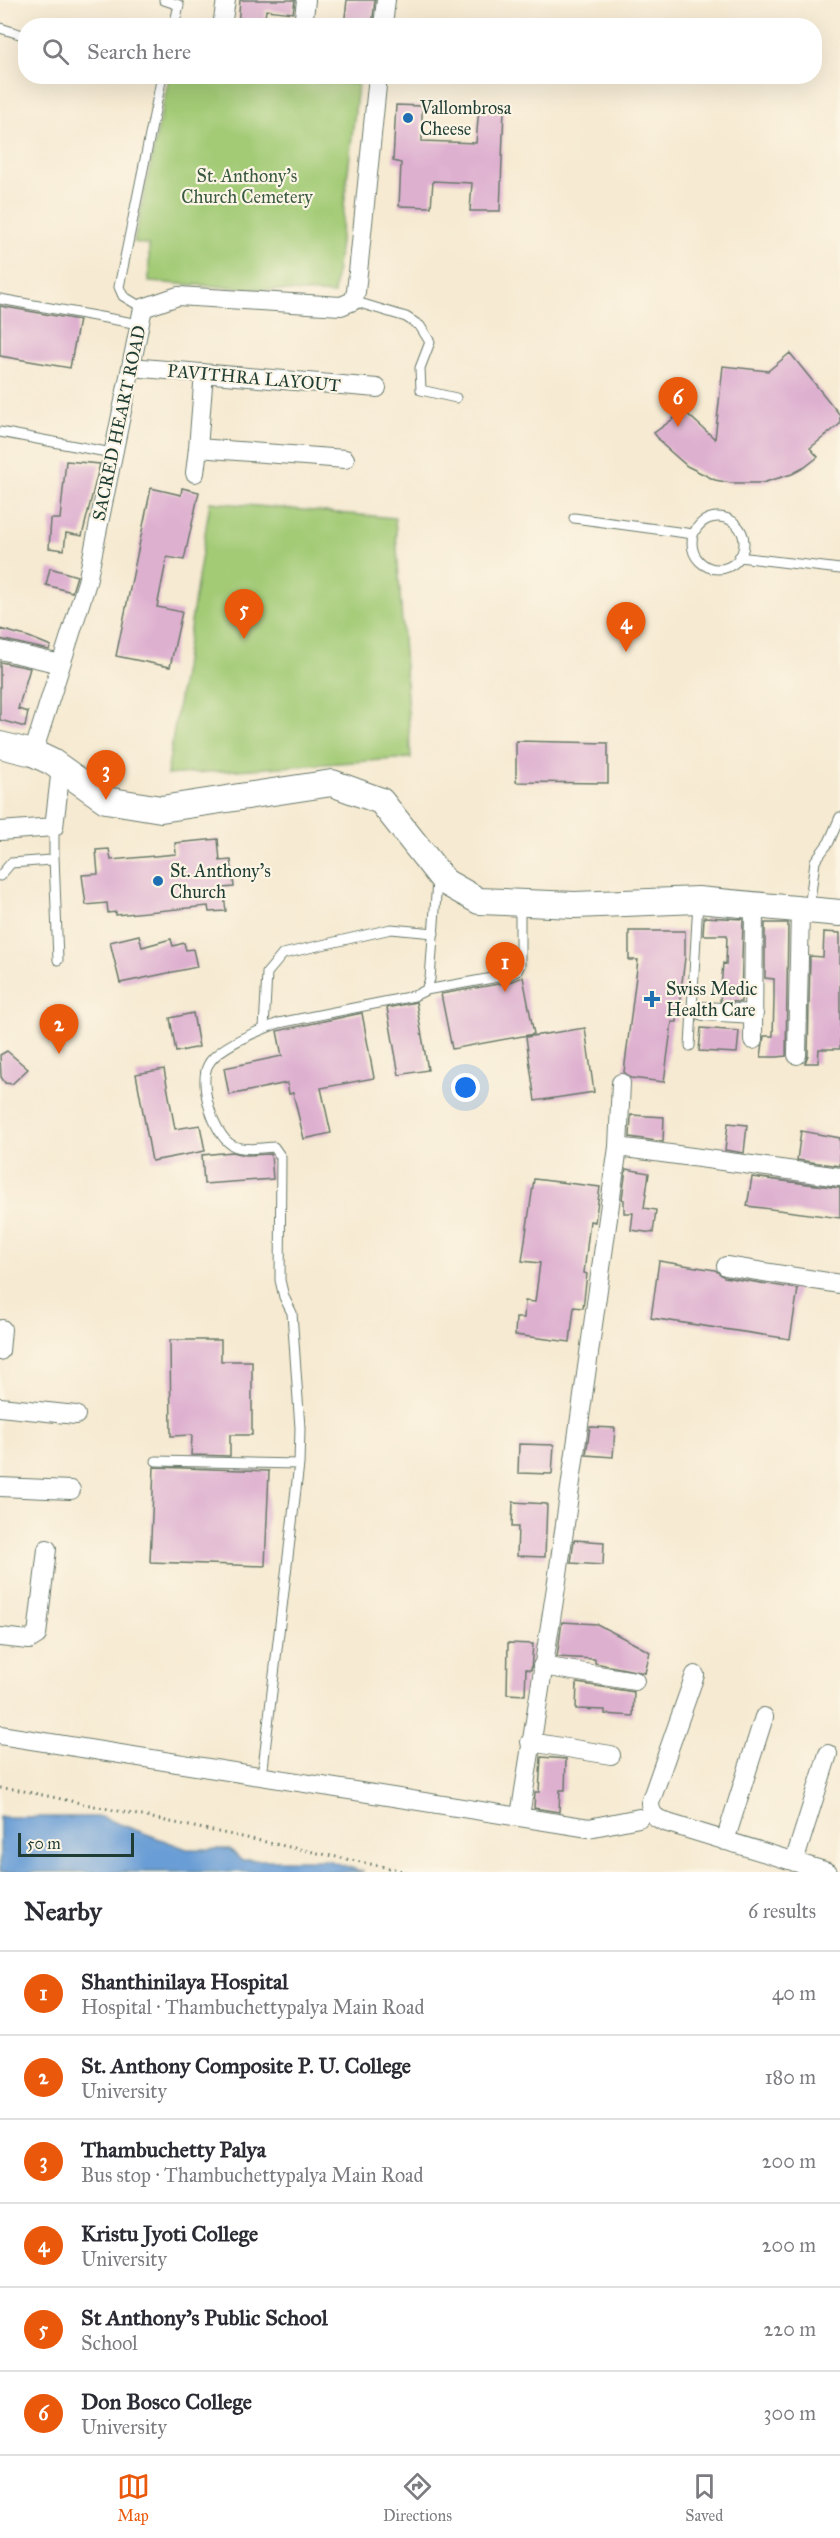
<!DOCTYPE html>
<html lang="en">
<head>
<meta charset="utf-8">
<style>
	body { margin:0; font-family:"IM FELL Great Primer",serif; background:#f7f7f7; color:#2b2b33 }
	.scale { position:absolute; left:18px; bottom:15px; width:116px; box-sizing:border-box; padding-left:6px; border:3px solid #1f3d34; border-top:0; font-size:16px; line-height:21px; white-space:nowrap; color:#1f3d34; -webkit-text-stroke:4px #fcf5e5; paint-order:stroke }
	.you { position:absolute; left:466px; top:1088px; width:21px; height:21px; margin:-15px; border:4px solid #fff; border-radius:50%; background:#1a73e8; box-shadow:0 0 0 9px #1a73e833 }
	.badge { display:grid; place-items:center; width:39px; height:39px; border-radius:50%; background:#ea580c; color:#fff; font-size:20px; font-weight:700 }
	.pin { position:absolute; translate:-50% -50px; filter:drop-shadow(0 2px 3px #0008) }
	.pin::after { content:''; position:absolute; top:32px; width:21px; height:18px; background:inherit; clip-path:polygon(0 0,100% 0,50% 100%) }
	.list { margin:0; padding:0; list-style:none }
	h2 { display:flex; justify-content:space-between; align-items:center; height:78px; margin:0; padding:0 24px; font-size:26px }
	h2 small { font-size:20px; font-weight:400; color:#7c7c81 }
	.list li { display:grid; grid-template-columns:39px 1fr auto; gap:18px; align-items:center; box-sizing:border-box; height:84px; padding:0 24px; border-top:2px solid #e1e1e2 }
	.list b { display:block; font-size:22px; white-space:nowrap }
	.list p { margin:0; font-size:20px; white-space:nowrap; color:#7c7c81 }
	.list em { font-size:20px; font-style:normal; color:#7c7c81 }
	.icon { flex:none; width:33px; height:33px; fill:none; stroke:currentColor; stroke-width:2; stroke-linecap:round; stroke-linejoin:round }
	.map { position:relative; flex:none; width:840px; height:1872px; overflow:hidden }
	.search { position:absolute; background:#fff; box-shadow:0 6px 24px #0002; left:18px; right:18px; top:18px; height:66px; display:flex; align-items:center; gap:15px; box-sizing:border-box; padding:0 21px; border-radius:24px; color:#7c7c81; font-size:22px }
	.sheet { height:582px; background:#fff }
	nav { display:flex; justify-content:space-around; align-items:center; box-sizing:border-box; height:84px; border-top:2px solid #e1e1e2; background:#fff; font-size:16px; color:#7c7c81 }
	nav a { display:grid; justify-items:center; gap:3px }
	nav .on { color:#ea580c }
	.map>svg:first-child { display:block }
	.green { fill:#a3cb76; stroke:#618455; stroke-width:1.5 }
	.water { fill:#699dd5; stroke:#446d84; stroke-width:1.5 }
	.building { fill:#deb0d0 }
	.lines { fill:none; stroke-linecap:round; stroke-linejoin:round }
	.service-casing { stroke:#6a7a6b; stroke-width:11 }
	.minor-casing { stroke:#6a7a6b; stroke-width:20 }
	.secondary-casing { stroke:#6a7a6b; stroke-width:28 }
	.path { stroke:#6a7a6b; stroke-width:3; stroke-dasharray:1.5 4.5; stroke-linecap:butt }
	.service { stroke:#fff; stroke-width:9 }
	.minor { stroke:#fff; stroke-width:18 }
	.secondary { stroke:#fff; stroke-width:26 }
	.poi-dot { fill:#1f6fb2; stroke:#fcf5e5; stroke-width:2 }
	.labels { text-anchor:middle; stroke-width:4.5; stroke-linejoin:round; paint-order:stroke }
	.poi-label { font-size:18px; fill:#1f3d34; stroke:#fcf5e5; text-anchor:start }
	.park-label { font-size:18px; fill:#395941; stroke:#fcf5e5 }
	.street-label { font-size:18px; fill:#1f3d34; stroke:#fcf5e5 }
</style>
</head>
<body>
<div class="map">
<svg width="840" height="1872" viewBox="0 0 840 1872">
	<rect width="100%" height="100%" fill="#fcf5e5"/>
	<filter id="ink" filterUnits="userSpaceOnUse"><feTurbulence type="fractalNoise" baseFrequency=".0167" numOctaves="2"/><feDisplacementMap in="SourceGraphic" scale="12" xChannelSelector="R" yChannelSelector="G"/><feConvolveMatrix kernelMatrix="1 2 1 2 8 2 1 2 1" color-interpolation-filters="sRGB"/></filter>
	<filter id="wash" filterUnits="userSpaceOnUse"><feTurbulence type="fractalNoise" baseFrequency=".008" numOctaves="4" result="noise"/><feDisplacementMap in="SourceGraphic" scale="24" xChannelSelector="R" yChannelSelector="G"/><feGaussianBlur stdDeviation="1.35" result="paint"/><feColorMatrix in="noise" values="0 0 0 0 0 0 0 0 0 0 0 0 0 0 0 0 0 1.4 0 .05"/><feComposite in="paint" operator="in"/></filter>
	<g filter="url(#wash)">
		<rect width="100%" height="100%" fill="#f6ead2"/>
		<path class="green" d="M169 77 358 84 334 294 149 282V245L134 242Z
			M210 502 395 518 411 758 167 775Z"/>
		<path class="water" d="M0 1817H101L187 1849H230L241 1860H327L364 1872H0Z"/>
		<g id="blocks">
			<path class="building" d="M240 0H295L293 13 266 10 264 26H238Z
				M347 0H375L372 26H344Z
				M396 105 422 106V141L476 143 479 107 504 109 500 211H470L472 183 433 181 431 207 399 206 401 163 393 161Z
				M0 306 79 320 70 368 0 356Z
				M790 353 840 415V424L810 448 818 457 805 467 792 474 762 483H731L715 480 687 466 663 445 654 433 684 411 715 439 723 366 768 371Z
				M66 461 100 464 82 536 66 533 64 550 49 548 51 519H60Z
				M151 488 181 495 182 488 199 492 184 560 167 557 157 607 182 612 170 667 116 656Z
				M50 568 77 576 72 592 46 585Z
				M0 629 29 637 51 646 49 650 0 639Z
				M0 662 30 668 18 709 28 712 25 727 0 720Z
				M516 741 608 743V783L516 782Z
				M218 839 220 861 231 860 234 887 223 888 226 911 209 912 208 906 116 915V912L108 913 107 903 86 905 82 875 98 874 96 850 109 849 111 860 176 854 175 843Z
				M704 917 743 919 741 1002 720 1001 723 963 726 964 727 935H703Z
				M765 923H788L786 1056 777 1057H761L764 1036H773L774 999V979L765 978Z
				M629 931H685V958L677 1022H672L664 1082 631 1078 624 1072 638 960H629Z
				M824 932 840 933V1049H819L818 1063H805L808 1055 810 956 823 957Z
				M139 935 142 947 171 939 173 946 184 943 186 950 193 949 197 967 120 983 110 942Z
				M523 977 534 1034 452 1049 441 994 510 982Z
				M416 1002 428 1070 399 1075 387 1008Z
				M193 1013 199 1047 176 1052 170 1018Z
				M362 1013 374 1078 321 1088 331 1133 304 1139 293 1093 289 1094 287 1083 229 1095 224 1068 282 1056 277 1031Z
				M585 1028 594 1092 535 1101 526 1037Z
				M701 1028 739 1031 737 1053 699 1051Z
				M7 1051 28 1069 12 1084 5 1083 1 1077 0 1055Z
				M164 1069 175 1129 200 1125 205 1151 152 1161 136 1074Z
				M631 1115 664 1117 663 1142 630 1137Z
				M728 1123 747 1125 744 1153 725 1150Z
				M801 1131 840 1138V1166L797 1160Z
				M232 1152 246 1155 271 1154 273 1179 204 1184 202 1155Z
				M626 1169 649 1173 644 1208 656 1210 653 1233 631 1230 633 1213H624V1200L622 1199Z
				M752 1177 840 1188V1218L747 1206Z
				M534 1179 600 1187 595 1222 590 1221 584 1273 587 1274 583 1308 574 1307 570 1342 515 1335 516 1318H524L525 1301 535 1302 540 1263 522 1261Z
				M659 1261 715 1270 724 1277 798 1289 790 1339 651 1318Z
				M170 1340H221V1361H252V1435H230V1456L191 1455 192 1435 171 1436Z
				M590 1427 615 1428 613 1457 586 1455Z
				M519 1444 554 1445 552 1474 518 1473Z
				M154 1467 269 1471 265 1566 150 1562Z
				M513 1502 547 1504 545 1557 517 1556 518 1527H512Z
				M574 1540 604 1542 603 1565 571 1563Z
				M562 1622 597 1624 650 1652 645 1673 595 1663V1659L557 1657Z
				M508 1643 533 1644 531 1670 526 1669 525 1695 507 1694Z
				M577 1683 634 1692 633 1716 605 1714V1710L576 1709Z
				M541 1757 566 1759 565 1790H560L559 1812 534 1808 535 1792H539Z"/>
		</g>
	</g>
	<g filter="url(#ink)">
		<use href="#blocks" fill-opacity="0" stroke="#6a7a6b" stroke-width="1.5"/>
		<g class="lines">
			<defs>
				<path id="service" d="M164 0 179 5 174 26
					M0 28 26 36
					M0 299 139 324
					M353 301 406 317 420 326 430 342 420 368 421 390 456 398
					M143 308 123 296 119 287 162 76
					M0 432 112 453
					M692 543a26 26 0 1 1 52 0a26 26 0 1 1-52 0Z
					M574 518 693 534
					M739 557 840 569
					M54 857 58 960
					M0 876 11 863 51 860 54 857V827
					M809 909 815 861 829 842 840 817
					M426 990 509 975 517 971 520 965V906
					M264 1029 267 973 283 954 391 929 434 933
					M690 1046 698 901
					M156 1461 299 1464
					M262 1776 299 1464 300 1428 292 1313 284 1297 280 1280 281 1157 274 1147C261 1148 243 1151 232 1145 214 1135 198 1084 208 1065 217 1047 260 1030 279 1023L414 996 426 990 430 979 437 881"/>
				<path id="minor" d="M222 26 226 0
					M303 26 306 0
					M383 26 386 0
					M131 367 377 388
					M204 373 198 448 345 459
					M195 473 198 448
					M0 650 61 664
					M33 753 87 582 143 308 178 296 341 306 353 301 356 292 378 76
					M0 831 54 827 61 768
					M703 1011 754 1014
					M753 1040 754 905
					M797 1055 800 909
					M618 1147 840 1177
					M726 1266 840 1284
					M0 1351 2 1329
					M0 1407 76 1415
					M0 1487 71 1490
					M0 1637 29 1640 37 1635 47 1549
					M542 1666 635 1681
					M695 1675 650 1803C651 1816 656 1818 668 1823L828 1872
					M0 1735 589 1828 639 1818
					M530 1742 611 1755
					M520 1816 557 1581 618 1147 621 1083
					M725 1841 764 1717
					M794 1862 828 1754"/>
				<path id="secondary" d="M0 745 33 753 52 762 106 800 161 809 332 783 381 801 445 882 479 901 575 905 698 900 840 913"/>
			</defs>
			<use href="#service" class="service-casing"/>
			<use href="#minor" class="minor-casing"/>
			<use href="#secondary" class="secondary-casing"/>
			<path class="path" d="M0 1788 14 1789 408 1872"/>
			<use href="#service" class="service"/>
			<use href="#minor" class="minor"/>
			<use href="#secondary" class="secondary"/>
		</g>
	</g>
	<g class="poi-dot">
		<circle cx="408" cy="118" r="6"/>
		<circle cx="158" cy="881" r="6"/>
		<path d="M649 990h6v6h6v6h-6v6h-6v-6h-6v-6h6z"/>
	</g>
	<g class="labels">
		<g class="poi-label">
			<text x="420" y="114">Vallombrosa<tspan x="420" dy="21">Cheese</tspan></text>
			<text x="170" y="877">St. Anthony's<tspan x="170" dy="21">Church</tspan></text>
			<text x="666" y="995">Swiss Medic<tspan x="666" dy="21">Health Care</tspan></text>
		</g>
		<g class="park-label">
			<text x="247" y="182">St. Anthony's<tspan x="247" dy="21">Church Cemetery</tspan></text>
		</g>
		<g class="street-label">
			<text transform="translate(254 378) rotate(5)" y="6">PAVITHRA LAYOUT</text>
			<text transform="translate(119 423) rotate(-78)" y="6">SACRED HEART ROAD</text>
		</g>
	</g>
</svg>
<div class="scale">50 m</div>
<div class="you"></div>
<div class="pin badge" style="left:505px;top:992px">1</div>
<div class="pin badge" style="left:59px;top:1054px">2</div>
<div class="pin badge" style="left:106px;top:800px">3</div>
<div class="pin badge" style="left:626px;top:652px">4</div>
<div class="pin badge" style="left:244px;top:639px">5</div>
<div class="pin badge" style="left:678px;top:427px">6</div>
<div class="search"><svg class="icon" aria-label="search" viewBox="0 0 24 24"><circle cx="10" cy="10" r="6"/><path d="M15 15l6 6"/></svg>Search here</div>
</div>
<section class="sheet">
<h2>Nearby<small>6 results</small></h2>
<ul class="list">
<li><span class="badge">1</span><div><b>Shanthinilaya Hospital</b><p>Hospital · Thambuchettypalya Main Road</p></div><em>40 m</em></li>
<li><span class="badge">2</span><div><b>St. Anthony Composite P. U. College</b><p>University</p></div><em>180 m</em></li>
<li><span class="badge">3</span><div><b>Thambuchetty Palya</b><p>Bus stop · Thambuchettypalya Main Road</p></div><em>200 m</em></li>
<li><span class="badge">4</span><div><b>Kristu Jyoti College</b><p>University</p></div><em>200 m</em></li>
<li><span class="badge">5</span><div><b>St Anthony's Public School</b><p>School</p></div><em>220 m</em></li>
<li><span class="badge">6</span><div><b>Don Bosco College</b><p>University</p></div><em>300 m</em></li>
</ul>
</section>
<nav>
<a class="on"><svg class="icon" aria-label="map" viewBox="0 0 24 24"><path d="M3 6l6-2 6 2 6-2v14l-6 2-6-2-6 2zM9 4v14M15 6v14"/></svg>Map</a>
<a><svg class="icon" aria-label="directions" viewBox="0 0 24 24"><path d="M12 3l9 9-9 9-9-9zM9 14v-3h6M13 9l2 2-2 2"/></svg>Directions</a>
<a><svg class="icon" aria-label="saved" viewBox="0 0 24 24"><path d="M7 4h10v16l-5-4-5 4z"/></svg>Saved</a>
</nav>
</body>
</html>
